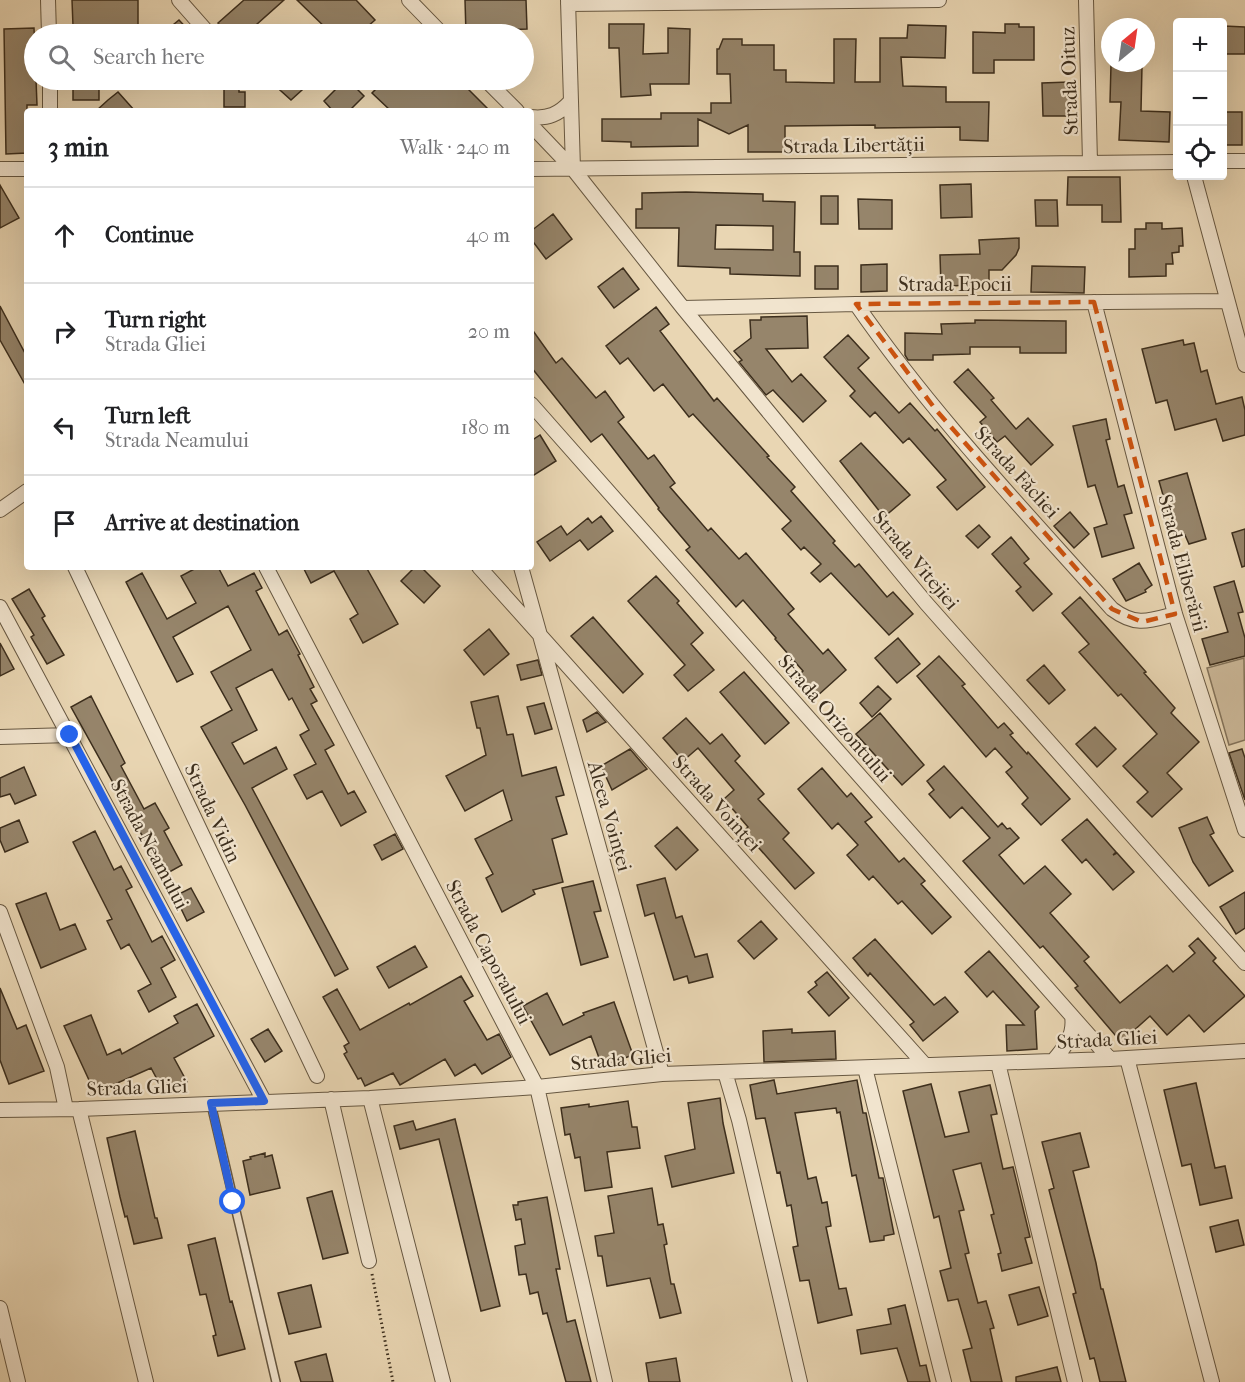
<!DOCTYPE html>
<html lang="en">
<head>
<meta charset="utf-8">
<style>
	body { margin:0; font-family:"IM FELL French Canon",serif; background:#f6f6f6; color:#202124 }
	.controls { position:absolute; right:18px; top:18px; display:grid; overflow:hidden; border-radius:6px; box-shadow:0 6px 24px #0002 }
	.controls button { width:54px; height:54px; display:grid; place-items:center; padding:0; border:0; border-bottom:2px solid #e0e0e0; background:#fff; color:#202124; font:30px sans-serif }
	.compass { position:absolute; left:1101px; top:18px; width:54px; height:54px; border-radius:50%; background:#fff; box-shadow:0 6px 24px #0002; rotate:29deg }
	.stop { position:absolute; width:18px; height:18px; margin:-14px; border:4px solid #2563eb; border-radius:50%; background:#fff }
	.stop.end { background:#2563eb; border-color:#fff; box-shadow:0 2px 6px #0008 }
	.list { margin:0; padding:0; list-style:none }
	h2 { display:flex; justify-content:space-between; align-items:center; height:78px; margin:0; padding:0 24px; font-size:26px }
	h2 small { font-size:20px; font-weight:400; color:#757577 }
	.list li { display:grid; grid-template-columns:39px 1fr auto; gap:18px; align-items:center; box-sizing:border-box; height:96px; padding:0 24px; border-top:2px solid #e0e0e0 }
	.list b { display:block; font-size:22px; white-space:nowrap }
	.list p { margin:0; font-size:20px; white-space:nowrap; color:#757577 }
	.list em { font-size:20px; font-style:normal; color:#757577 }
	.icon { flex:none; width:33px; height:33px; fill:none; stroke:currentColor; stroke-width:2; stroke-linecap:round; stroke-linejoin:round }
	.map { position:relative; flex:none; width:1245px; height:1382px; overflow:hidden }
	.search { position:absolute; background:#fff; box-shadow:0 6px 24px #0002; left:24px; top:24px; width:510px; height:66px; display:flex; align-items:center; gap:15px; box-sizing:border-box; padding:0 21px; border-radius:33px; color:#757577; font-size:22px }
	.panel { position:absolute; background:#fff; box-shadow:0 6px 24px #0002; left:24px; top:108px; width:510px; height:462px; border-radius:6px }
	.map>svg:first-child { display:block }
	.green { fill:#ccb99a; stroke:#84745c; stroke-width:1.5 }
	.building { fill:#96856b; stroke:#3c2e1d; stroke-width:1.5; fill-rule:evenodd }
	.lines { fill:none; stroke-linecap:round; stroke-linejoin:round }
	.lane-casing { stroke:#675842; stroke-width:10 }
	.street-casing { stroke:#675842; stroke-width:16 }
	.path { stroke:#3c2e1d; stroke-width:3; stroke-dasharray:1.5 3; stroke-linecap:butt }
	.lane { stroke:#f1e4ce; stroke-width:7 }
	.street { stroke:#f1e4ce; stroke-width:14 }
	.route { stroke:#2563eb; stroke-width:8 }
	.marked { fill:none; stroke:#ce530f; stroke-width:4.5; stroke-dasharray:12 8; stroke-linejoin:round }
	.labels { text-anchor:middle; stroke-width:4.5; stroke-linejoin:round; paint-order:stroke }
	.street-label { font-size:20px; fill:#3c2e1d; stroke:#f1e4ce }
</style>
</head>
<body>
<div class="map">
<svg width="1245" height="1382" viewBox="0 0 1245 1382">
	<rect width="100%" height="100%" fill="#e9d6b3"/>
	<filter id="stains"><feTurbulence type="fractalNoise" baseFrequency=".00333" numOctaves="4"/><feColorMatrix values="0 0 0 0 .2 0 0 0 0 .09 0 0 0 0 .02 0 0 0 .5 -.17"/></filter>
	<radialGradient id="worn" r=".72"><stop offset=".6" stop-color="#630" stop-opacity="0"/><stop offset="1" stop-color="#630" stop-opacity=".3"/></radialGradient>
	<path class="green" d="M1244 658 1245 740 1229 745 1207 668Z"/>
	<path class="building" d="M72 0H138V25L73 26Z
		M244 0H284L246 34H229L218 23Z
		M297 0H356L375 20 359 34H332Z
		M465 0H526L527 29 501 30V34H466Z
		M179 20 192 34H162Z
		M609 24H644L643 54 668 53V28L690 29 689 84H650L651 95 621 97 619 48H609Z
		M1005 24H1019V27H1034V60H994V73H973V32L1005 33Z
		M908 25 946 26 945 58 901 57 903 86 946 87V102H989L988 141 960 140V127L875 128V125L785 126V152H748V125L729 134 698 119V146L631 147V142L602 141V119H661V113H711V103H731L730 74H717V49H719L723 39H742V45H774V70H786V82L834 83V39H856L855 82H880V38H907Z
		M1224 26 1245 27V54H1224Z
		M34 28 37 105H27V153L6 154 4 29Z
		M1111 65 1142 66 1141 111 1170 112 1169 142 1119 140 1121 102H1110Z
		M73 80H99V100H73Z
		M224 80H239V92H245V107H224Z
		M274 80H313L291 100 280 90 283 88Z
		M345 80H348L364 96 349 111H333L324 101Z
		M385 80H459L490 111H391L372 93Z
		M1069 82 1070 116H1043L1042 83Z
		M118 92 135 111H96L108 100Z
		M1222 112H1242V145H1222Z
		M1068 177H1120L1121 222H1102V205H1067Z
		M971 184 972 217 941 218 940 185Z
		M0 185 19 218 0 228Z
		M686 192 763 194V201L795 202 794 252H800V276L730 274V268L678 266 679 228H636V209H642V193ZM716 225 773 226V250L715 249Z
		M821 196H838V224H821Z
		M858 199 892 200V229H859Z
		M1035 200H1057L1058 226H1036Z
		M553 214 572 239 546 259 531 239V231Z
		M1146 223H1162V229L1182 228 1183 246H1179V252L1172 253 1173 264H1166V276L1129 277V249H1135V229H1146Z
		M1019 238V248L1016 255 1002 270H989V283L941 287 940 255 980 254 979 240Z
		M887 264V291L861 292V265Z
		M815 266H838V289H815Z
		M1032 266 1085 267 1084 293 1031 292Z
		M623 268 639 289 614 308 598 287Z
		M0 306 27 357V388L0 340Z
		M656 307 669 324 660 331 714 401 717 398 769 456 767 457 795 487 791 491 835 541 833 543 855 567 859 564 887 597 893 592 913 614 889 635 831 573 820 582 811 573 821 564 804 547 801 550 782 529 791 521 693 414 689 417 663 384 654 391 628 358 620 364 606 346Z
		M807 316 808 348 766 349 792 382 801 374 826 401 803 422 773 390 766 395 739 362 742 360 734 351 751 338 750 320H761V317Z
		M975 320 1066 321V353H1020V347H970V354L933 355V360H908L905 355V333L942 334 941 324 975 323Z
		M531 328 556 363 562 358 596 398 605 391 624 417 618 422 648 459 654 455 675 483 670 487 708 531 711 528 739 559 746 553 794 609 788 614 823 654 828 649 846 670 816 697 797 677 803 671 775 639 776 638 743 600 736 607 686 550 690 547 658 509 659 508 602 434 591 442 531 367Z
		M848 335 869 358 858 368 899 413 910 403 935 431 937 429 985 487 957 510 937 487 946 480 909 438 903 443 875 412 870 417 850 396 855 391 824 357Z
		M1183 340 1184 345 1194 343 1201 372 1207 370 1216 404 1242 397 1245 410V435L1223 441 1216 419 1175 430 1167 400 1156 403 1142 349Z
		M968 369 994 398 991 400 1016 429 1028 418 1053 445 1031 465 1005 436 997 442 980 422 986 417 954 382Z
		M1106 419 1110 439 1106 440 1118 487 1124 485 1132 513 1124 515 1134 548 1102 557 1094 528 1107 524 1095 485 1088 487 1073 426Z
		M540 435 556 461 531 477V441Z
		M861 443 910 495 884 517 840 461Z
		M1187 473 1206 539 1189 544 1185 535 1175 537 1159 481Z
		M1070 512 1089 534 1074 548 1054 526Z
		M601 516 613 531 588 550 580 540 550 561 537 542 561 526 567 535 588 518 592 523Z
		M979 525 990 537 978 548 966 536Z
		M1245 529V566L1242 567 1232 533Z
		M1011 537 1029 559 1024 563 1052 594 1033 611 1016 591 1021 587 992 554Z
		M1139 563 1152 585 1145 590 1146 592 1126 601 1113 579Z
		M198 567H218L228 586 254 573 262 588 256 591 279 635 287 630 300 654 298 655 314 687 310 689 317 701 311 704 334 745 325 750 348 794 354 791 366 812 341 826 322 791 307 799 294 775 316 764 300 735 309 730 292 698 289 700 272 669 236 688 257 730 232 743 244 764 276 747 287 769 252 788 348 969 335 976 245 805 201 727 232 710 211 672 251 650 228 606 173 637 193 674 177 682 126 582 142 573 167 619 196 603 181 576Z
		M303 567H366L398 624 363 643 350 619 358 614 334 571 311 583Z
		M415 567H421L440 586 424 603 401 581Z
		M656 576 679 601 677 603 703 633 691 644 714 670 688 691 674 675 685 665 628 601Z
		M1234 581 1243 612 1238 613 1245 638V656L1210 665 1202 639 1228 632 1214 587Z
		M29 589 45 616 42 618 64 655 47 664 31 637 34 635 12 599Z
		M1080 597 1146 672 1144 673 1175 708 1171 713 1199 742 1167 773 1182 789 1152 817 1137 802 1148 792 1123 766 1157 734 1121 694 1118 696 1079 652 1089 644 1062 613Z
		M593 617 643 674 623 693 571 636Z
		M489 629 509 654 484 675 464 650Z
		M898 638 920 664 897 683 875 658Z
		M0 643 14 669 0 676Z
		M939 656 965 684 962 686 998 728 1004 723 1013 733 1010 735 1027 754 1028 752 1070 799 1041 825 1022 804 1028 798 1006 772 1012 767 995 748 986 757 917 676Z
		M538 660 542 675 521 680 517 665Z
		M1044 665 1065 690 1049 704 1027 680Z
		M744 672 789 723 765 744 720 692Z
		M878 686 891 699 872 717 860 703Z
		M91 696 125 763 121 766 144 809 155 803 169 828 164 831 182 865 164 875 71 707Z
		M498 696 507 735 513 734 522 776 556 767 564 795 556 797 567 834 552 839 563 882 533 890 535 894 502 912 486 878 493 874 475 839 512 820 503 790 465 811 446 776 486 755 480 728H477L471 702Z
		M544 703 552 729 535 734 527 707Z
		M597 712 606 722 587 732 583 720Z
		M880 713 924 765 902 785 856 734Z
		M686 718 710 744 722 734 740 756 735 761 764 794 758 799 789 833 783 839 814 873 795 889 744 831 748 827 724 799 734 790 698 748 683 761 663 738Z
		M1095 727 1116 749 1097 767 1076 744Z
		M630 749 647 769 612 790 601 766Z
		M1242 749 1245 758V800L1229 753Z
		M944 766 998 827 1002 823 1007 829 1010 828 1019 838 999 855 1024 884 1045 866 1071 894 1050 913 1089 957 1084 961 1120 1003 1167 965 1173 972 1195 953 1189 946 1198 938 1216 958 1213 961 1245 996 1204 1032 1189 1015 1167 1035 1150 1016 1121 1042 1075 988 1078 986 1043 946 1040 948 963 861 990 838 962 807 950 818 929 794 934 790 927 781Z
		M24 767 36 795 15 804 10 794 0 797V778Z
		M822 768 847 797 851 793 872 817 865 822 899 862 904 858 925 881 921 884 951 917 932 934 902 901 898 904 873 876 869 880 847 855 858 845 838 823 832 829 798 789Z
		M1207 817 1214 833 1210 835 1233 871 1209 886 1193 862 1179 828Z
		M1087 819 1116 852 1113 855 1117 853 1134 872 1113 890 1086 859 1082 863 1062 840Z
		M19 820 28 842 5 852 0 840V828Z
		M677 827 698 850 676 870 655 846Z
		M95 831 114 870 121 866 132 887 126 890 152 942 162 936 175 960 161 968 176 997 149 1012 138 991 151 984 129 944 121 949 107 921 112 919 73 842Z
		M395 834 403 849 382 860 374 845Z
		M665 878 676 918 682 916 695 957 707 954 713 977 689 983 687 976 674 980 654 913 645 916 637 885Z
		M593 881 601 911 594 912 608 957 581 965 562 888Z
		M191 888 204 912 187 921 175 896Z
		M1245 892V928L1236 934 1220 907Z
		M46 893 60 930 75 924 86 949 41 968 16 904Z
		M761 921 777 939 754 959 738 941Z
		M875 939 934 1005 945 997 958 1012 923 1041 910 1025 914 1022 870 973 868 976 853 958Z
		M415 946 427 967 389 988 377 967Z
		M989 951 1039 1007 1035 1011 1037 1049 1007 1051 1006 1025H1024L993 991 987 997 965 972Z
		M827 972 849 998 829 1016 808 992 817 985 815 982Z
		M461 976 473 996 464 1001 487 1040 499 1034 511 1057 482 1074 475 1064 455 1076 445 1059 400 1085 393 1073 365 1086 361 1078 358 1079 344 1054 347 1052 344 1046 349 1043 323 997 337 989 360 1030 409 1003 410 1005Z
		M0 988 17 1029 26 1025 44 1071 9 1084 0 1060Z
		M547 993 563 1025 584 1015 583 1013 614 1002 633 1055 602 1066 591 1036 550 1055 523 1006Z
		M197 1004 214 1036 174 1058 187 1082 165 1094 151 1068 95 1093 64 1026 91 1015 107 1055 120 1049 122 1054 178 1023 174 1016Z
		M268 1029 282 1051 265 1062 251 1039Z
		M792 1029V1033L835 1031 836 1059 764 1062 763 1031Z
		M774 1080 777 1094 857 1080 863 1113H866L879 1178H883L894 1234 884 1236V1240L870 1242 856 1175 852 1176 840 1112 837 1113 836 1108 795 1113 808 1179 816 1177 822 1203 827 1202 831 1226 826 1227 839 1289 846 1288 852 1315 818 1323 809 1280 800 1281 793 1247 798 1246 791 1205 787 1206 780 1172 777 1173 765 1118 756 1119 750 1085Z
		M1196 1083 1215 1168 1225 1166 1232 1198 1200 1205 1191 1164 1182 1166 1164 1090Z
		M931 1084 945 1137 969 1132 959 1092 990 1085 997 1114 991 1115 1003 1169 1013 1167 1030 1237 1025 1238 1032 1263 1002 1271 998 1254 1001 1253 991 1215 994 1214 981 1163 953 1170 964 1210 959 1211 969 1253 965 1254 978 1303 986 1301 994 1328 990 1329 1002 1382H971L963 1350 972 1348 958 1299 948 1301 940 1271 951 1268 939 1216 934 1218 903 1091Z
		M720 1098 723 1123 734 1173 672 1187 665 1156 695 1149 688 1103Z
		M628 1101 632 1127H637L640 1148 607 1152 612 1187 585 1191 580 1157 575 1158 570 1134 565 1135 561 1108 589 1104V1107Z
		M455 1119 500 1306 481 1311 439 1139 400 1149 394 1126 413 1121 416 1130Z
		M135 1131 155 1218H157L162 1238 134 1244 127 1216 125 1217 120 1197 107 1138Z
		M1080 1133 1089 1167 1073 1171 1096 1263 1101 1289H1103L1126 1382H1100L1095 1361 1094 1358 1090 1359 1073 1294 1076 1293 1049 1190 1054 1188 1042 1142Z
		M265 1153V1157L272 1155 280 1188 250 1195 243 1161 251 1159 250 1157Z
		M652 1188 658 1225 663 1224 667 1244 664 1245 671 1284H674L681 1313 660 1318 650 1278 607 1286 602 1256H598L595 1236 614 1233 608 1196Z
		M332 1191 348 1253 323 1259 307 1198Z
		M547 1197 560 1269H556L567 1322 575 1320 591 1382H566L547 1313 543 1314 538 1292 530 1294 526 1274 519 1275 515 1246 525 1244 521 1219 516 1220 513 1205H518V1202Z
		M1238 1220 1244 1245 1216 1252 1210 1227Z
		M215 1238 230 1302 232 1301 245 1349 218 1356 213 1336 216 1335 206 1294 200 1295 188 1245Z
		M311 1285 321 1327 289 1334 278 1293Z
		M1039 1287 1048 1316 1018 1325 1009 1295Z
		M905 1305 920 1366 926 1365 930 1382H908L897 1348 861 1354 857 1330 891 1324 888 1309Z
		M326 1354 333 1382H301L295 1362Z
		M676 1358 680 1382H649L646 1363Z
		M1057 1367 1061 1382H1016V1377Z"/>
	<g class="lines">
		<defs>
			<path id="lane" d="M211 1104 276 1382"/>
			<path id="street" d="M48 0 49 34
				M179 0 209 34
				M409 0 442 34
				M568 0 573 169
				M1086 0 1090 162
				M568 4 939 0
				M50 80V111
				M486 80 517 111
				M531 117C548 119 559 114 570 102
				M531 125 573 169 683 308 926 603 1245 963
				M1222 161H1245
				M0 169H27
				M531 169 1178 162
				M1194 176 1245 365
				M1094 302 1175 614 1245 830
				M856 304C932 414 1024 510 1112 609 1136 627 1149 621 1175 614
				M683 308 856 304 1227 301
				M531 404 1110 1059
				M0 510 27 491
				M75 567 317 1076
				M266 567 537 1087 605 1382
				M479 567 925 1065
				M521 567 662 1074
				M0 607 264 1101
				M0 737 70 735
				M0 912 57 1067 66 1109
				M1127 1058 1212 1382
				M1053 1061C1065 1047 1075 1035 1072 1016
				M998 1063 1075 1382
				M865 1068 944 1382
				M725 1072 739 1120 800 1382
				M370 1098 443 1382
				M331 1099 369 1261
				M79 1109 146 1382
				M0 1110 79 1109 370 1098 537 1087 662 1074 1110 1059 1245 1051
				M0 1308 18 1382"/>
		</defs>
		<use href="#lane" class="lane-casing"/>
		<use href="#street" class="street-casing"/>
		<path class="path" d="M372 1274 393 1382"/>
		<use href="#lane" class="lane"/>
		<use href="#street" class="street"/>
	</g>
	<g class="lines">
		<path class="route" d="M70 735 264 1101 211 1103 233 1202"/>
	</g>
	<path class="marked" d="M1094 302 1175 614 1142 622 1112 609 936 410 856 304Z"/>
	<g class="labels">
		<g class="street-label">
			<text transform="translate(1069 81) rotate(-92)" y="7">Strada Oituz</text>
			<text transform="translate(854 145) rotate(-1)" y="7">Strada Libertății</text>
			<text x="955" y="291">Strada Epocii</text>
			<text transform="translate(1017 472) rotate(48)" y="7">Strada Făcliei</text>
			<text transform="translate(916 560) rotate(50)" y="7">Strada Vitejiei</text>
			<text transform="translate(1183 563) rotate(75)" y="7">Strada Eliberării</text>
			<text transform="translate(835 718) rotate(49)" y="7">Strada Orizontului</text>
			<text transform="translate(717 803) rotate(48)" y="7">Strada Voinței</text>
			<text transform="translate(213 813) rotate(65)" y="7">Strada Vidin</text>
			<text transform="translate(610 816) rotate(74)" y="7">Aleea Voinței</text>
			<text transform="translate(150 844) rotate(62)" y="7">Strada Neamului</text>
			<text transform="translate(489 952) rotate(62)" y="7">Strada Caporalului</text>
			<text transform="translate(1107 1039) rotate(-3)" y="7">Strada Gliei</text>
			<text transform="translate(621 1059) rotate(-5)" y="7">Strada Gliei</text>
			<text transform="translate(137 1087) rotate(-2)" y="7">Strada Gliei</text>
		</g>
	</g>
	<rect width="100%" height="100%" filter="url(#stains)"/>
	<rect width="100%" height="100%" fill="url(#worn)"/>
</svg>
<div class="controls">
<button>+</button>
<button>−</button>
<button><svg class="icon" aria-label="locate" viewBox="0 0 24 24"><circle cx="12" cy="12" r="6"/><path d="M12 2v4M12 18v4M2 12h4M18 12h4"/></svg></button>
</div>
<svg class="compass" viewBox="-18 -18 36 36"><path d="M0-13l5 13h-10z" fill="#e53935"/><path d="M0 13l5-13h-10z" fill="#757577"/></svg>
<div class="stop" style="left:233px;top:1202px"></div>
<div class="stop end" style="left:70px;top:735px"></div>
<div class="search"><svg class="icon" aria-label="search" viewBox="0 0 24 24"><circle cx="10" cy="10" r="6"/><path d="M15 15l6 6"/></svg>Search here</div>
<section class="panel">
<h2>3 min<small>Walk · 240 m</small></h2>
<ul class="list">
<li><svg class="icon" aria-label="ahead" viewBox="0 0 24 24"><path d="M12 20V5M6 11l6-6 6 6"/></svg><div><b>Continue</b></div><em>40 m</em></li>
<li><svg class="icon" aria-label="right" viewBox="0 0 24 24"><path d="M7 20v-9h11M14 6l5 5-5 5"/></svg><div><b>Turn right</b><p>Strada Gliei</p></div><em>20 m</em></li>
<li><svg class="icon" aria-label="left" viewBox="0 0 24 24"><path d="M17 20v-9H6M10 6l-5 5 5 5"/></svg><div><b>Turn left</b><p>Strada Neamului</p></div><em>180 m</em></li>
<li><svg class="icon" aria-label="arrive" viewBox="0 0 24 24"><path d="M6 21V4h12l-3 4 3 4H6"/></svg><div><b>Arrive at destination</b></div></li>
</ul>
</section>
</div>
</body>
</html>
